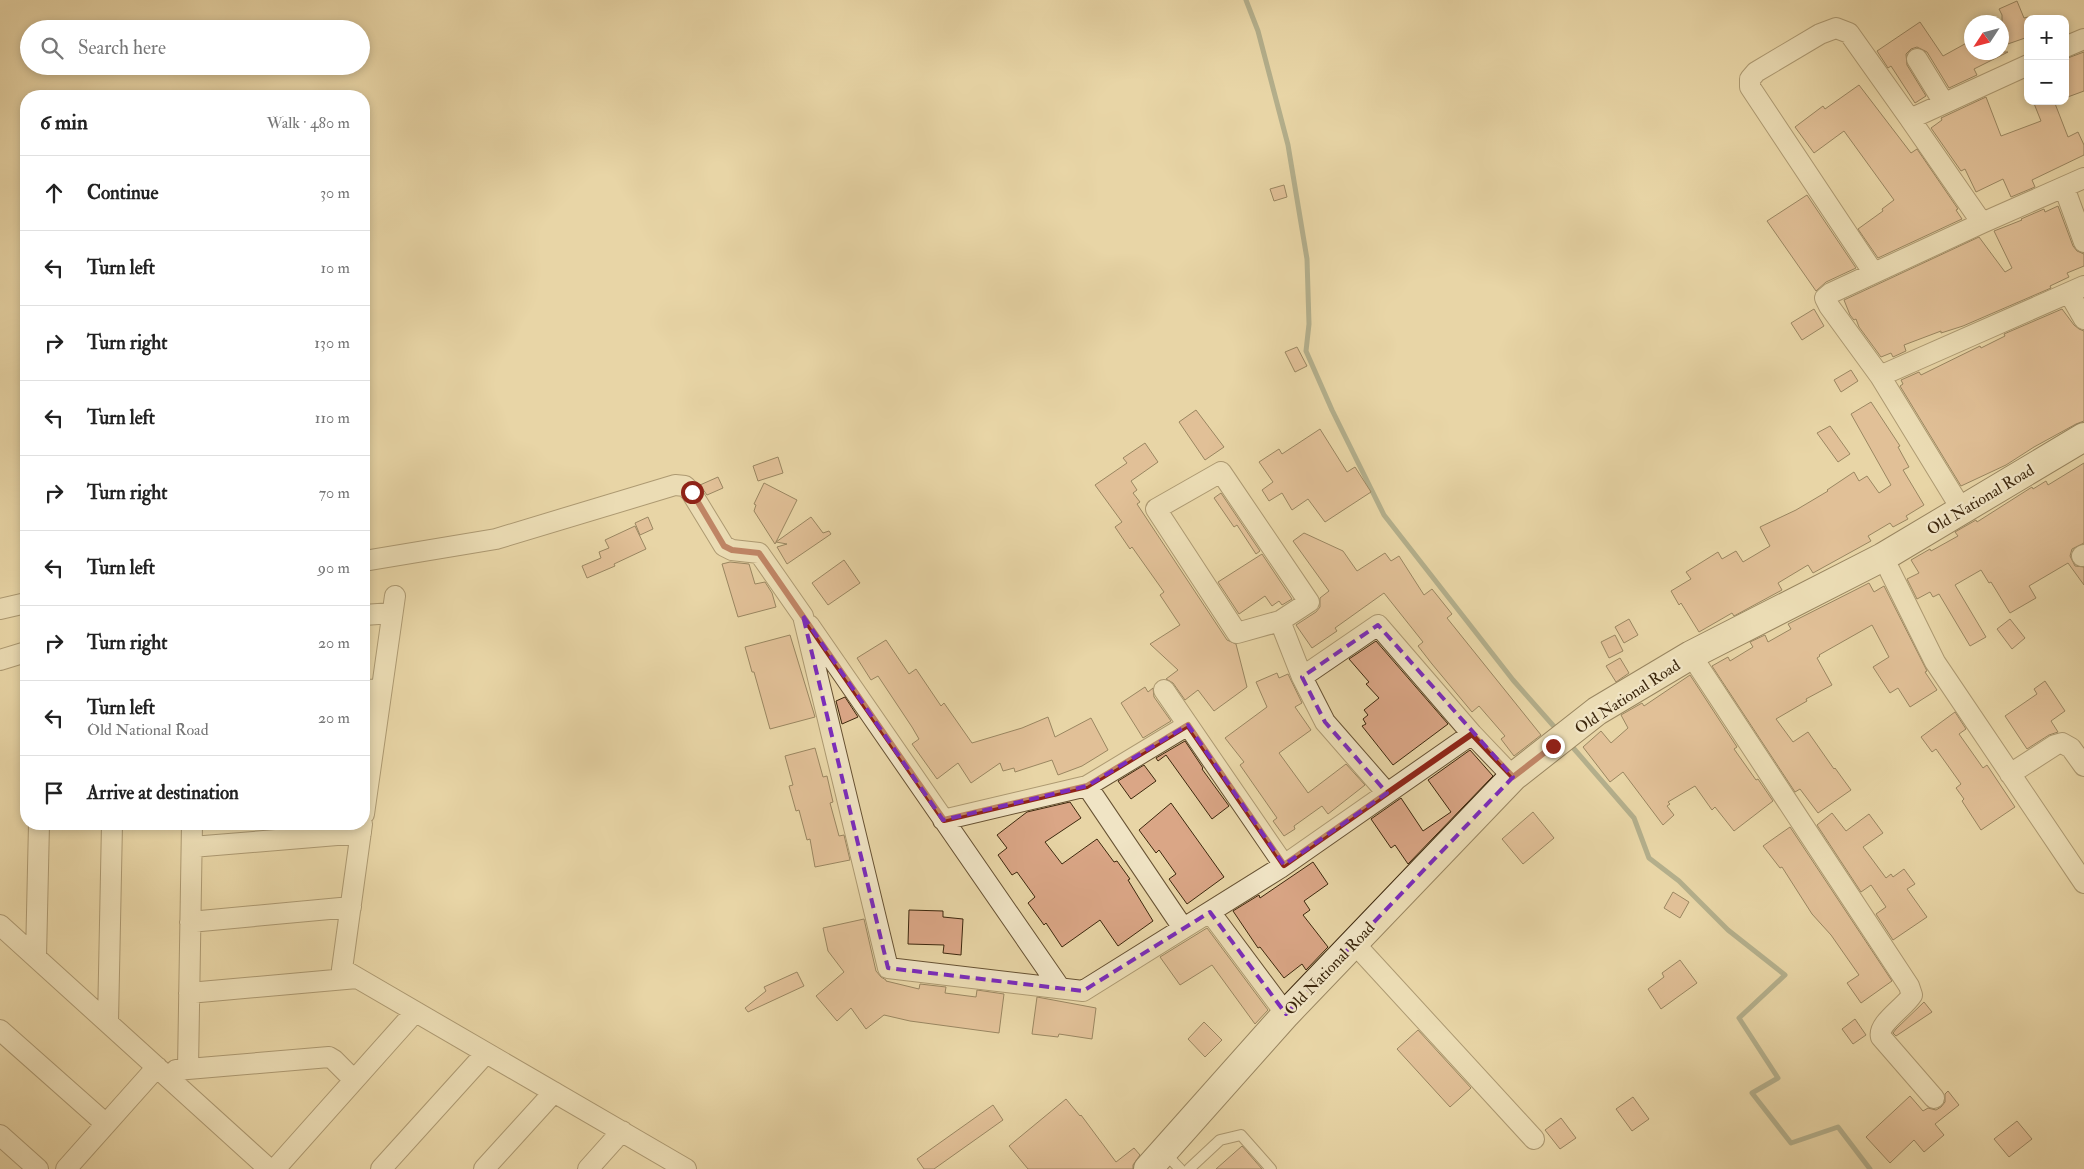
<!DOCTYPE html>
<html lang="en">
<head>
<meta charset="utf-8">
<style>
	body { margin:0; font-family:"IM FELL Double Pica",serif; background:#f2f2f2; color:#222 }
	.controls { position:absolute; right:15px; top:15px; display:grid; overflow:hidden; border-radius:10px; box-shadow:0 2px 8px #0003 }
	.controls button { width:45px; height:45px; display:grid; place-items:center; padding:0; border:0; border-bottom:1px solid #e0e0e0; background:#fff; color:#222; font:25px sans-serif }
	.compass { position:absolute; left:1964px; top:15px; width:45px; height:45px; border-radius:50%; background:#fff; box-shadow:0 2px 8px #0003; rotate:234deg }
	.stop { position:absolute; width:15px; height:15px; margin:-11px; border:4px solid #8f2418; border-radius:50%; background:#fff }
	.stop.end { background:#8f2418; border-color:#fff; box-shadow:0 1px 5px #0008 }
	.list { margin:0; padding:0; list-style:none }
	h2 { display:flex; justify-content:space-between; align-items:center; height:65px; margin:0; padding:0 20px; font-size:21px }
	h2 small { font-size:16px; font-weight:400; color:#767676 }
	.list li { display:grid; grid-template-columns:32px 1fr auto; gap:15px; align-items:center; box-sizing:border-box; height:75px; padding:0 20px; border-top:1px solid #e0e0e0 }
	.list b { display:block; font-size:19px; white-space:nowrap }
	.list p { margin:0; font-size:16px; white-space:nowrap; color:#767676 }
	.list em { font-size:16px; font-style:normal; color:#767676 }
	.icon { flex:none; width:28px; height:28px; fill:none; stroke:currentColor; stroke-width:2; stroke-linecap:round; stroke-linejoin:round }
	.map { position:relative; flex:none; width:2084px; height:1169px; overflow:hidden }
	.search { position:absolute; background:#fff; box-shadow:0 2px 8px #0003; left:20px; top:20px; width:350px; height:55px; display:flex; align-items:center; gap:12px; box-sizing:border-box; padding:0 18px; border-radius:28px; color:#767676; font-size:19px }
	.panel { position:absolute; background:#fff; box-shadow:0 2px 8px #0003; left:20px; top:90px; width:350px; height:740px; border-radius:20px }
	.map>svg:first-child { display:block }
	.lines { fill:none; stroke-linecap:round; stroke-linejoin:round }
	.stream { stroke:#737f6a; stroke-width:5 }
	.building { fill:#daa686; stroke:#3c270d }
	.lane-casing { stroke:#675233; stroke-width:12 }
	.street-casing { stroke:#675233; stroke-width:22 }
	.secondary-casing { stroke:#3c270d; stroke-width:30 }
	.lane { stroke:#f0e4c5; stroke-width:10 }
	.street { stroke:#f0e4c5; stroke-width:20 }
	.secondary { stroke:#f0e4c5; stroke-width:28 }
	.route { stroke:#8f2418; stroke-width:6 }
	.marked { fill:none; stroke:#7b2cbf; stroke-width:4; stroke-dasharray:10 6; stroke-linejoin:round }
	.labels { text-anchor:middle; stroke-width:4.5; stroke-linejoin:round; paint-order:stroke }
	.street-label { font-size:16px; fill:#3c270d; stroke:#f0e4c5 }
</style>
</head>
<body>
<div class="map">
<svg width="2084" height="1169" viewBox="0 0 2084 1169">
	<rect width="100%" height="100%" fill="#e8d5a6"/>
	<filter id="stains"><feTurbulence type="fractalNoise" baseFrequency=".004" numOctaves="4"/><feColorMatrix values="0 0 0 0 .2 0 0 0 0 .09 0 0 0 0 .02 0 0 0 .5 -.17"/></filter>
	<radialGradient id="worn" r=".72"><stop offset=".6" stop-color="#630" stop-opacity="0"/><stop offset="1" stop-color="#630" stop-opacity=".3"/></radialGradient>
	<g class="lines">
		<path class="stream" d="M1246 0 1258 31 1288 145 1307 259 1309 324 1306 351 1332 410 1384 515 1513 680 1558 731
			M1569 743 1634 818 1649 858 1679 881 1728 930 1785 975 1739 1018 1778 1078 1752 1093 1791 1143 1838 1127 1870 1169"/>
	</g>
	<path class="building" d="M2017 1 2024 18 2028 17V37L2002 46V15L1999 9Z
		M1920 22 1943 56 1972 40V52H2008L1974 69 1977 75 1949 88 1927 52 1917 47 1911 49 1906 54 1907 65 1926 96 1915 103 1891 66 1888 68 1877 51Z
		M2084 52V91L2065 98V59Z
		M1859 85 1911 153 1917 149 1958 209 1956 210 1962 219 1878 258 1858 229 1883 211 1882 209 1894 200 1844 131 1814 153 1795 127 1823 106 1825 109Z
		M1986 97 2001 136 2041 121 2033 101H2054L2068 137 2078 132 2084 145V155L2032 180 2035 187 2011 197 2003 179 1976 192 1965 169 1961 171 1931 128 1942 120 1941 118Z
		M1284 185 1287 197 1274 201 1270 189Z
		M1807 195 1856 268 1826 282 1816 291 1767 221Z
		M2058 206 2073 246 2077 251 2084 254V266L2067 273 2069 277 2050 286 2051 288 1963 326 1941 333V331L1904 345 1906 351 1893 357 1891 353 1881 357 1859 327 1856 319 1854 320 1850 315 1844 300 1979 237 2005 272 2012 268 1994 231 2022 220 2021 219 2044 209 2045 212Z
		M1814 309 1824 326 1802 340 1791 323Z
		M2062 309 2074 325 2079 329 2084 331V421L2076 424 2034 447 2006 465 1961 486 1900 386 1903 384 1901 380 1919 372 1921 375 1980 346 1981 348 2005 336 2004 334Z
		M1297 347 1307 366 1295 372 1285 352Z
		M1851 370 1858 381 1841 392 1834 380Z
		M1871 402 1900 446 1898 447 1909 467 1903 470 1924 505 1906 516 1908 519 1893 527 1890 523 1868 536 1871 541 1813 573 1808 565 1778 583 1782 590 1734 616 1732 613 1699 632 1681 603 1679 605 1671 591 1691 579 1686 572 1718 552 1722 559 1736 551 1743 562 1770 546 1760 527 1796 510 1828 491 1827 490 1854 472 1859 481 1867 476 1879 493 1891 485 1851 414Z
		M1196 410 1224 447 1205 460 1179 422Z
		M1830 426 1850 454 1838 462 1817 433Z
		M1320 429 1347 472 1355 467 1371 492 1325 522 1308 499 1292 510 1282 493 1269 501 1262 490 1273 482 1259 462 1279 449 1282 454Z
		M1145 443 1158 462 1131 481 1137 490 1133 493 1140 502 1137 504 1227 640 1236 644 1247 687 1214 711 1198 690 1185 700 1173 683 1166 679 1178 670 1150 644 1180 625 1160 595 1164 592 1132 547 1130 549 1115 527 1122 522 1095 485 1127 463 1123 458Z
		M778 457 783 473 758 481 753 466Z
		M2084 463V543L2072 549 2070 556 2075 566 2084 567V585L2068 563 2029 586 2036 598 2010 613 1991 582 1989 583 1981 570 1955 585 1986 637 1970 646 1939 594 1933 597 1930 592 1917 599 1907 579 1919 573 1911 560 1930 549 1931 551 1958 536 1955 532 1976 520 1977 522 2032 487 2033 489 2046 481 2048 485Z
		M718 477 723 488 707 495 700 485Z
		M764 483 797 500 776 542 811 517 823 533 829 531 831 534 787 564 777 547 787 544 776 542 775 544 754 511 756 505 754 504Z
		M1221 493 1260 551 1256 554 1237 525 1234 527 1214 498Z
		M648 517 653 529 640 535 635 523Z
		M635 526 646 549 614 564 615 566 587 578 582 566 601 558 599 552 609 548 605 540Z
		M1304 533 1343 551 1357 571 1385 553 1391 561 1399 556 1424 595 1432 589 1452 614 1447 618 1541 735 1514 756 1501 739 1505 736 1479 706 1472 712 1432 664 1418 646 1423 642 1384 593 1335 628 1337 631 1312 648 1296 625 1316 612 1320 607V598L1329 591 1293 541Z
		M1262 554 1292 599 1282 605 1279 601 1272 606 1265 596 1239 614 1218 582Z
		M844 560 860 583 828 605 812 583Z
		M730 562 749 564 755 584 765 582 772 593 776 607 738 617 722 564Z
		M1869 583 1874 592 1884 586 1927 671 1925 672 1937 690 1910 707 1898 688 1890 693 1873 667 1889 657 1872 625 1819 655 1820 656 1817 658 1832 685 1806 699 1807 701 1776 719 1793 742 1808 732 1834 769 1835 768 1851 790 1818 813 1800 789 1795 792 1712 666 1728 657 1730 661 1753 647 1750 642 1765 635 1768 642 1791 629 1788 624Z
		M1629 619 1638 635 1624 643 1615 627Z
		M2010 619 2025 638 2012 649 1997 629Z
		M790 635 815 717 770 729 754 672H752L745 647Z
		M1615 635 1623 651 1609 658 1601 642Z
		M886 640 909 674 916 669 941 706 944 703 972 743 1022 728 1048 717 1055 737 1091 718 1108 750 1082 766 1058 775 1052 760 1015 772 1014 768 1003 771 1000 763 971 783 958 763 937 779 912 744 919 739 912 727 878 676 871 680 857 658Z
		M1376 641 1448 724 1393 765 1362 726 1366 724 1363 719 1368 715 1364 710 1379 698 1366 684 1369 682 1349 659Z
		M1620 658 1629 673 1616 682 1606 666Z
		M1277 673 1279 678 1288 674 1302 703 1295 707 1311 730 1279 753 1306 790 1308 793 1346 764 1365 785 1328 814 1322 806 1294 826 1295 829 1284 836 1273 821 1277 818 1240 765 1244 762 1225 738 1267 707 1256 682Z
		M1690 675 1737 747 1734 749 1756 780 1758 779 1773 801 1734 831 1715 807 1712 810 1695 786 1668 802 1670 804 1667 806 1674 815 1663 825 1623 772 1610 782 1583 747 1601 731 1611 743 1628 728 1621 715 1642 703 1644 706Z
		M2045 681 2065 711 2051 721 2058 732 2049 735 2027 749 2005 716 2037 694 2034 689Z
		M1145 687 1148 692 1153 688 1154 697 1171 721 1143 738 1121 703Z
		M845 697 858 717 842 724 836 701Z
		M1955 712 1966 729 1959 734 1983 768 1987 765 2015 807 1981 830 1962 801 1964 799 1956 788 1961 784 1936 749 1932 752 1921 737Z
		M1185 741 1203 768 1202 769 1229 806 1212 819 1166 755 1158 761 1156 758Z
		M815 748 823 777 827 776 833 802 830 803 839 836 844 835 850 860 815 867 810 839 807 840 799 810 796 811 789 786 793 785 785 756Z
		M1470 750 1493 776 1408 864 1395 845 1391 848 1371 819 1401 798 1423 831 1451 812 1428 780Z
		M1144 765 1156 781 1131 799 1118 781Z
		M1070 802 1081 818 1045 842 1062 864 1097 839 1114 862 1117 861 1130 879 1128 880 1153 921 1118 946 1100 920 1062 947 1046 923 1044 925 1028 903 1035 897 1017 872 1012 875 998 855 1007 848 997 835 1027 812Z
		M1171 803 1224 877 1187 904 1169 879 1176 874 1159 850 1156 853 1139 830Z
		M1533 812 1554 838 1523 864 1502 839Z
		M1832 813 1846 831 1869 814 1883 833 1863 847 1886 878 1891 874 1893 877 1904 869 1915 884 1907 889 1927 917 1893 940 1876 914 1886 907 1871 885 1861 892 1817 825Z
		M1790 827 1892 981 1861 1003 1847 983 1859 975 1831 935 1812 914 1782 867 1780 868 1763 846Z
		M1313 862 1328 884 1304 901 1310 910 1303 915 1328 947 1306 970 1302 964 1284 978 1260 947 1258 948 1233 911 1259 895 1260 898Z
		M1673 892 1689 902 1680 918 1664 908Z
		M909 910 943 911V917L963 919 961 955 943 953 944 945 908 944Z
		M864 919 876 971 881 977 886 980V981L919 989 920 984 946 987 945 993 976 997 977 990 1004 994 999 1033 910 1021 884 1015 866 1029 851 1008 837 1021 816 996 844 972 828 951 823 928Z
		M1207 928 1268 1010 1255 1024 1212 965 1180 985 1160 957Z
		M1680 960 1697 983 1661 1009 1648 989 1664 977 1662 973Z
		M797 972 804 986 748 1012 745 1008 766 991 764 987Z
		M1037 997 1096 1008 1092 1039 1059 1034 1058 1037 1032 1034Z
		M1924 1002 1932 1012 1896 1036 1893 1033 1896 1029Z
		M1855 1019 1866 1035 1853 1044 1842 1029Z
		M1204 1022 1222 1040 1205 1057 1188 1039Z
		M1418 1030 1471 1088 1450 1107 1397 1049Z
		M1948 1091 1959 1105 1935 1124 1944 1135 1924 1152 1914 1140 1890 1163 1866 1137 1910 1096 1923 1111 1928 1108 1936 1110 1941 1107 1945 1102V1094Z
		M1633 1097 1649 1119 1632 1131 1616 1109Z
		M1066 1099 1080 1116 1081 1115 1116 1162 1134 1148 1140 1155 1133 1165V1169H1028L1009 1146Z
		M993 1105 1003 1120 934 1169H924L917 1159Z
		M1561 1118 1576 1138 1560 1149 1545 1130Z
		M2017 1121 2032 1139 2009 1157 1994 1139Z
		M1242 1146 1262 1169H1216Z"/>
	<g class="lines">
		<defs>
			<path id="lane" d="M1164 1152 1180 1169
				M1189 1169 1220 1140 1241 1135 1271 1169"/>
			<path id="street" d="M2065 47 2084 39
				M1917 59 1944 103
				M2064 187 2084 242
				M1982 223 1910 119 2028 65
				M1873 272 1750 87V79L1756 72 1820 34 1836 28 1849 33 1910 119
				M2069 293 2084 319
				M1880 376 2084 286
				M1221 472 1309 602 1280 621 1237 633 1156 509Z
				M1962 510 1880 376 1829 306 1825 298 1831 293 1982 223 2084 178
				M2082 556 2084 555
				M1883 557 1935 662 2084 883
				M364 561 496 539 675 485 685 486 691 492 724 546 732 550 759 553 803 616 888 968 1083 991 1280 868 1472 734
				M0 609 26 603
				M364 615 392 613
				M1280 621 1302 677 1325 722 1387 793
				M809 625 1060 988
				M1691 655 1909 986 1912 995C1905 1007 1877 1024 1881 1037L1934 1098
				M0 660 26 652
				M1302 677 1378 625 1472 734 1513 777
				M364 690 381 689
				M1164 690 1284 865
				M2010 774 2055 745 2062 743 2071 748 2084 766
				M1087 786 1188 725
				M364 814 395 596
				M943 820 1087 786 1183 928
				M362 824 342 969 686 1169
				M192 847 361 833
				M1210 912 1286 1014
				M190 922 351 907
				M0 925 269 1169
				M1354 943 1534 1139
				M36 957 39 824
				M189 993 357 978
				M108 1022 112 824
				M0 1030 106 1124
				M188 1069 192 824
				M176 1070 329 1057 334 1060 354 1080
				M0 1135 38 1169
				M66 1169 157 1067
				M275 1169 415 1012
				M381 1169 486 1053
				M484 1169 554 1092
				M588 1169 622 1131"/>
			<path id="secondary" d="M1148 1169 1286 1014 1513 777 1597 711 1691 655 1883 557 2084 437"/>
		</defs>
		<use href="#lane" class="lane-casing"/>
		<use href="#street" class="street-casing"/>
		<use href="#secondary" class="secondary-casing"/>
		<use href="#lane" class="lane"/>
		<use href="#street" class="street"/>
		<use href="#secondary" class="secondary"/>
	</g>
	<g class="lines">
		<path class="route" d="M692 492 724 546 732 550 759 553 944 820 1087 786 1188 725 1284 865 1472 734 1513 777 1553 746"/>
	</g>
	<path d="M0 0H2084V1169H0ZM803 616 943 820 1087 786 1188 725 1284 865 1387 793 1325 722 1302 677 1378 625 1513 777 1286 1014 1210 912 1083 991 888 968Z" fill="#e8d5a6" fill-opacity=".55" fill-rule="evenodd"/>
	<path class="marked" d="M803 616 943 820 1087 786 1188 725 1284 865 1387 793 1325 722 1302 677 1378 625 1513 777 1286 1014 1210 912 1083 991 888 968Z"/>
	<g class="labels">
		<g class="street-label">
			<text transform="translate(1980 499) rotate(-31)" y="6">Old National Road</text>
			<text transform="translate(1627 696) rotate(-33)" y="6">Old National Road</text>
			<text transform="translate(1329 968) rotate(-46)" y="6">Old National Road</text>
		</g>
	</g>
	<rect width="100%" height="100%" filter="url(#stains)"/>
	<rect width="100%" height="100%" fill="url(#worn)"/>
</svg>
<div class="controls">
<button>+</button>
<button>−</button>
</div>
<svg class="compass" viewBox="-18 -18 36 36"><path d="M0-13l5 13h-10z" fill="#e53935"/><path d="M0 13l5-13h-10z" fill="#767676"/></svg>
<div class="stop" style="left:692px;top:492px"></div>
<div class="stop end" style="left:1553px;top:746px"></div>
<div class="search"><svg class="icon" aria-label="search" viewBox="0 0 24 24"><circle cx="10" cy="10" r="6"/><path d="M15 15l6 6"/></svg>Search here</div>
<section class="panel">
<h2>6 min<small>Walk · 480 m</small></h2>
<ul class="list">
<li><svg class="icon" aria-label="ahead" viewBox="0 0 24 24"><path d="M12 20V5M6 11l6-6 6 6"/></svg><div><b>Continue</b></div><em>30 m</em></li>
<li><svg class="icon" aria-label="left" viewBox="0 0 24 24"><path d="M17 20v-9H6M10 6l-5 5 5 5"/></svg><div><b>Turn left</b></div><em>10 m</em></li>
<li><svg class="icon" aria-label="right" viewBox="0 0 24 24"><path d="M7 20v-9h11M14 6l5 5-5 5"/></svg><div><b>Turn right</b></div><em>130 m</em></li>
<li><svg class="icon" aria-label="left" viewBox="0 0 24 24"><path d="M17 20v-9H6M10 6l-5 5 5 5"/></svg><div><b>Turn left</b></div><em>110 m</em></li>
<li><svg class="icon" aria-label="right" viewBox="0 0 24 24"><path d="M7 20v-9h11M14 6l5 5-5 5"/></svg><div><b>Turn right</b></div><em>70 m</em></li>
<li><svg class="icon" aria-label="left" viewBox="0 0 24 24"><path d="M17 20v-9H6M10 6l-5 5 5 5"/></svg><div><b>Turn left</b></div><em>90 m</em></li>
<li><svg class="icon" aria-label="right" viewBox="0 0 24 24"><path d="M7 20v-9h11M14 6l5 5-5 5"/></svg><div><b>Turn right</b></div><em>20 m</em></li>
<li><svg class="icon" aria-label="left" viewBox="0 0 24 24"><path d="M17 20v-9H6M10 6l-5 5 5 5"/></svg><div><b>Turn left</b><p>Old National Road</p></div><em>20 m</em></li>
<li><svg class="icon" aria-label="arrive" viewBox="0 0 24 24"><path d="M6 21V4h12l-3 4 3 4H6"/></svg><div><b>Arrive at destination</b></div></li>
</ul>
</section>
</div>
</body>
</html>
